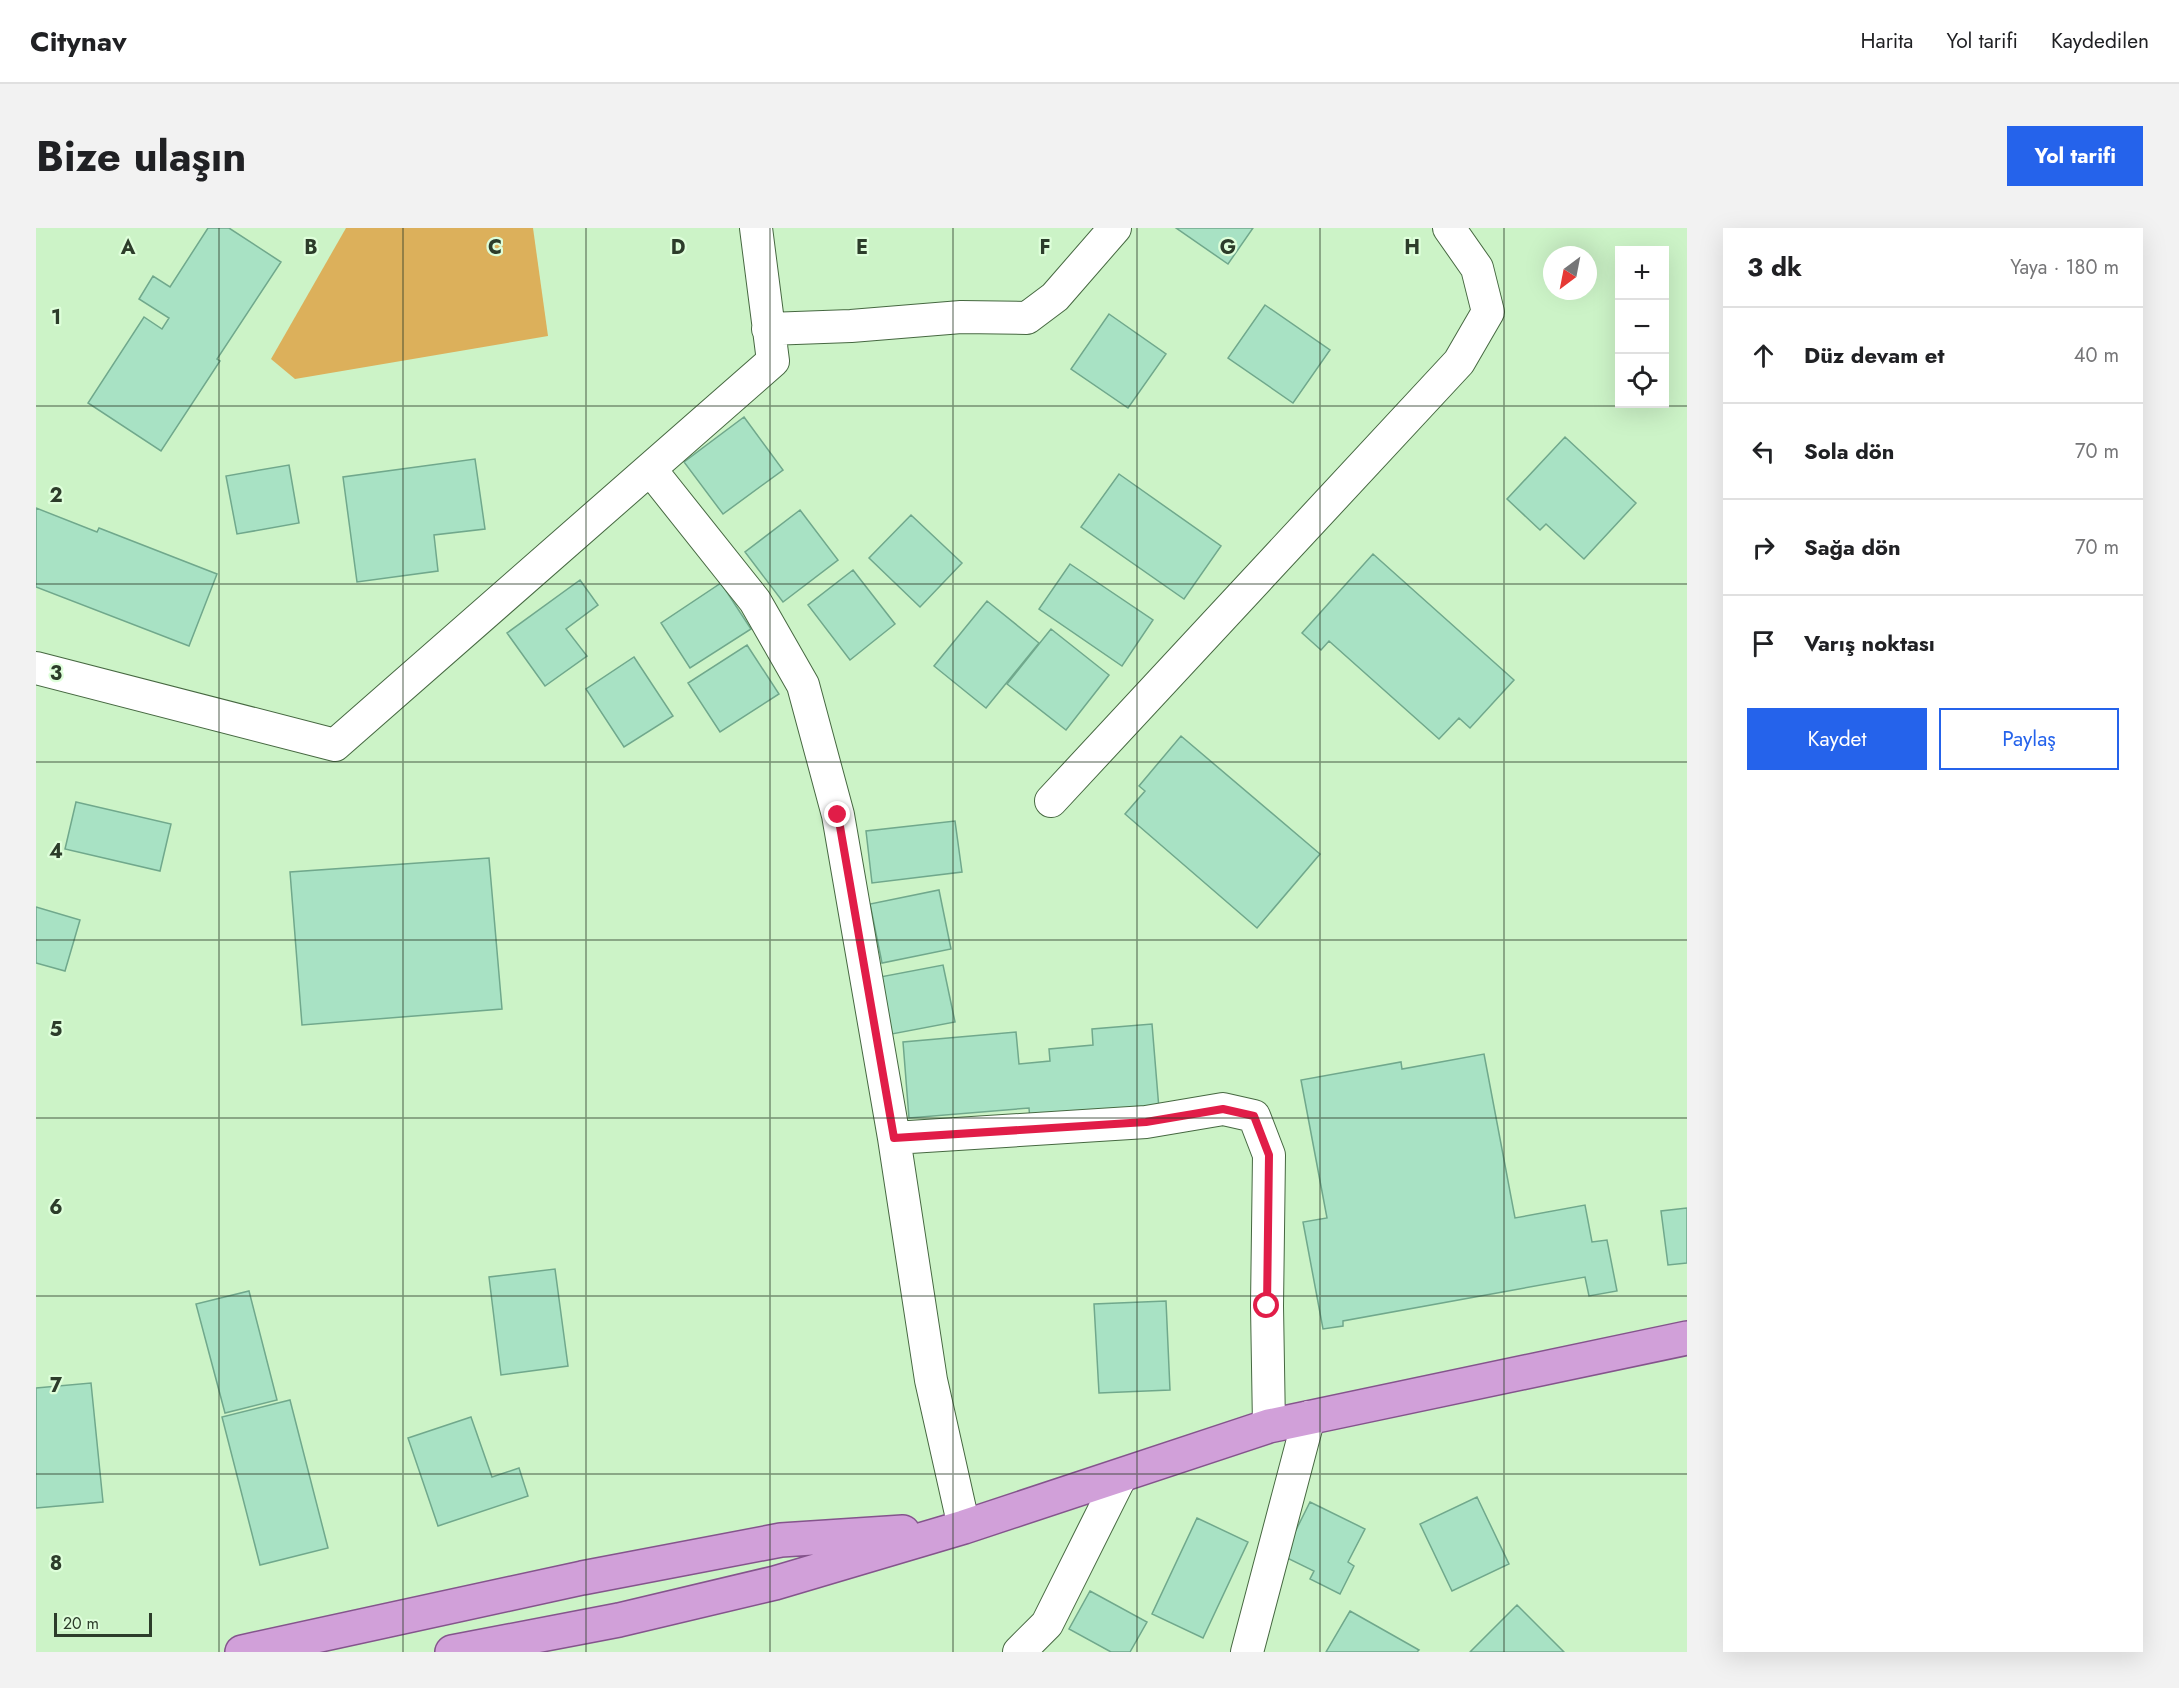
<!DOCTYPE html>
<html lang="tr">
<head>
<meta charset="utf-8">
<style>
	body { margin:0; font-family:Jost,sans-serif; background:#f2f2f2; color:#202124 }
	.controls { position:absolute; right:18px; top:18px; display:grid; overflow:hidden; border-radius:0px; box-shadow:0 6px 24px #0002 }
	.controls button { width:54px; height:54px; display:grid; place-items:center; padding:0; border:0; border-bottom:2px solid #e0e0e0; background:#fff; color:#202124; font:30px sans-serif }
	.compass { position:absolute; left:1507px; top:18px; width:54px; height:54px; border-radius:50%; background:#fff; box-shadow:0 6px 24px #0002; rotate:212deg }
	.scale { position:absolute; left:18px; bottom:15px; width:98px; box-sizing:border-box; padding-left:6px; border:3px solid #2c3c2a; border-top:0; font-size:16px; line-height:21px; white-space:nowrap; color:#2c3c2a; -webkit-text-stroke:4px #defeda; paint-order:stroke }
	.stop { position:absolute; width:18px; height:18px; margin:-14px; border:4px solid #e11d48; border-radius:50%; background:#fff }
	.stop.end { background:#e11d48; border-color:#fff; box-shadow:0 2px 6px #0008 }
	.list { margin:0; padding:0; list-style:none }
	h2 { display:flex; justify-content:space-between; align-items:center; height:78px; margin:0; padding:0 24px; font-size:26px }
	h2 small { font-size:20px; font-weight:400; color:#757577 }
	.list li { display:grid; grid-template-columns:39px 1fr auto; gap:18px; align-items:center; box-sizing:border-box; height:96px; padding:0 24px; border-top:2px solid #e0e0e0 }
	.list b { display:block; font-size:22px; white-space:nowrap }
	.list em { font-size:20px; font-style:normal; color:#757577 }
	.actions { display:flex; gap:12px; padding:18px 24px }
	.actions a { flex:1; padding:14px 0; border:2px solid #2563eb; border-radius:0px; text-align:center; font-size:21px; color:#2563eb }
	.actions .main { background:#2563eb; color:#fff }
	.icon { flex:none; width:33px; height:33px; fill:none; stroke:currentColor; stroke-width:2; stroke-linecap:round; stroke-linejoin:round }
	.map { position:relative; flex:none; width:1651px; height:1424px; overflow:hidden; border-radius:0px }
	header { display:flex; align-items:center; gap:36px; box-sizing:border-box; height:84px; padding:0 30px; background:#fff; border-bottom:2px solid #e0e0e0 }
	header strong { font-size:28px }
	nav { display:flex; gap:33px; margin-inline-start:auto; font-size:21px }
	.intro { display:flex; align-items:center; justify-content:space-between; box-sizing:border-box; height:144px; padding:0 36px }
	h1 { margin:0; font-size:42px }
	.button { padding:15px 27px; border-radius:0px; background:#2563eb; color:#fff; font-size:21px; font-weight:700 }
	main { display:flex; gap:36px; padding:0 36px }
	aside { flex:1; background:#fff; border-radius:0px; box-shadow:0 6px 24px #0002 }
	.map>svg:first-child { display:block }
	.green { fill:#dcb05b }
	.building { fill:#a8e2c4; stroke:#70a88c; stroke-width:1.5 }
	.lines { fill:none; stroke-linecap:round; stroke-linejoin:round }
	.minor-casing { stroke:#466841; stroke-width:34 }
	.major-casing { stroke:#84548c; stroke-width:36 }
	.minor { stroke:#fff; stroke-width:32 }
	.major { stroke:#d1a0d9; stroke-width:33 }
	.route { stroke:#e11d48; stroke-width:8 }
	.grid { fill:none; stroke:#2c3c2a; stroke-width:1.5; stroke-opacity:0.55 }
	.grid-label { font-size:20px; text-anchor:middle; font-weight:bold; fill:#2c3c2a; stroke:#defeda; stroke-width:4.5; stroke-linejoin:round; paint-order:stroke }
</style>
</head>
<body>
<header>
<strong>Citynav</strong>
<nav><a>Harita</a><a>Yol tarifi</a><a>Kaydedilen</a></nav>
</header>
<div class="intro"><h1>Bize ulaşın</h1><a class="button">Yol tarifi</a></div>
<main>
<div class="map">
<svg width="1651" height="1424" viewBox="0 0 1651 1424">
	<rect width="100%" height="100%" fill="#ccf3c7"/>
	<path class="green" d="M310 0H497L512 108 259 151 235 131Z"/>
	<path class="building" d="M172 0H193L245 34 181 131 184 133 125 223 52 175 108 89 126 101 133 90 103 71 117 48 134 59Z
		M1140 0H1217L1192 36Z
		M1229 77 1294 122 1257 175 1192 130Z
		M1073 86 1130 126 1092 180 1035 141Z
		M708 189 747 242 687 286 648 234Z
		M1529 209 1600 275 1548 331 1510 296 1504 302 1471 271Z
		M439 231 449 301 398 307 402 343 321 354 307 249Z
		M253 237 263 295 201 306 190 248Z
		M1083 246 1185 318 1148 371 1045 299Z
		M0 280 61 304 63 300 181 346 153 418 0 359Z
		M764 282 802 332 747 374 709 324Z
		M875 287 926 335 884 379 833 330Z
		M1337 326 1478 452 1434 500 1423 490 1403 511 1293 413 1285 422 1266 405Z
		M1034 336 1117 392 1086 438 1003 381Z
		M817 342 859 396 814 432 772 377Z
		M544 352 562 377 530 401 551 428 509 458 471 405Z
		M685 355 715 401 654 440 625 395Z
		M951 373 1003 415 950 480 898 438Z
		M1015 401 1073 447 1030 502 971 456Z
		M711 417 743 466 684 504 652 455Z
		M598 429 637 488 588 519 550 461Z
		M1145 508 1284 626 1221 700 1089 586 1109 563 1103 558Z
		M40 574 135 596 124 643 29 621Z
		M919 593 926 644 836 655 830 603Z
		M453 630 466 781 266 797 254 644Z
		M903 662 915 721 846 735 834 676Z
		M0 679 44 692 29 743 0 735Z
		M907 737 919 794 856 806 844 749Z
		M1116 796 1123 881 994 892 993 880 873 890 867 814 980 804 983 836 1014 833 1013 821 1057 817 1056 801Z
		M1448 826 1479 990 1549 977 1556 1014 1571 1012 1581 1063 1553 1068 1549 1049 1307 1093V1098L1287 1101 1267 994 1291 990 1265 852 1365 834 1366 841Z
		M1651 980V1035L1632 1037 1625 983Z
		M519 1041 532 1138 465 1147 453 1049Z
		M213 1063 241 1172 189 1185 160 1076Z
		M1130 1073 1134 1162 1063 1165 1058 1076Z
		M55 1155 67 1274 0 1280V1160Z
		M254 1172 292 1320 224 1337 186 1189Z
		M435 1189 456 1249 483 1240 492 1268 402 1298 372 1210Z
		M1441 1269 1473 1336 1416 1363 1384 1296Z
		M1274 1274 1329 1301 1312 1334 1318 1338 1304 1366 1274 1351 1278 1343 1247 1328Z
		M1161 1290 1212 1314 1167 1410 1116 1386Z
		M1054 1363 1111 1394 1094 1424H1075L1033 1401Z
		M1481 1377 1528 1424H1434Z
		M1314 1383 1383 1422 1381 1424H1290Z"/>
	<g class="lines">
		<defs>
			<path id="minor" d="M732 101 815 98 925 89 991 90 1019 69 1079 0
				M614 241 719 373 767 457 802 587 858 910 895 1152 928 1299
				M0 440 299 517 737 133 720 0
				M1015 573 1423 134 1452 84 1441 40 1413 0
				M858 910 1110 894 1187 881 1218 888 1233 927 1231 1078 1233 1198
				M983 1424 1011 1396 1085 1248
				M1211 1424 1273 1189"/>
			<path id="major" d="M206 1424 546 1350 745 1312 867 1304
				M416 1424 583 1392 739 1355 928 1299 1233 1198 1651 1110"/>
		</defs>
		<use href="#minor" class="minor-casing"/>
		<use href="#major" class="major-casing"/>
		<use href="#minor" class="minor"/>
		<use href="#major" class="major"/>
	</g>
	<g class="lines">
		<path class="route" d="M802 587 858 910 1110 894 1187 881 1218 888 1233 927 1231 1078"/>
	</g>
	<path class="grid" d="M183 0V1424M367 0V1424M550 0V1424M734 0V1424M917 0V1424M1101 0V1424M1284 0V1424M1468 0V1424M0 178H1651M0 356H1651M0 534H1651M0 712H1651M0 890H1651M0 1068H1651M0 1246H1651"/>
	<g class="grid-label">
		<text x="92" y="26">A</text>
		<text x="275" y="26">B</text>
		<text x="459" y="26">C</text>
		<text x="642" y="26">D</text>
		<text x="826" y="26">E</text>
		<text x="1009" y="26">F</text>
		<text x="1192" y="26">G</text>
		<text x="1376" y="26">H</text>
		<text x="20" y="96">1</text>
		<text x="20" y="274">2</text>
		<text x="20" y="452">3</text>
		<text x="20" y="630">4</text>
		<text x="20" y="808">5</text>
		<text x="20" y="986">6</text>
		<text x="20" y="1164">7</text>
		<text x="20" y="1342">8</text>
	</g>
</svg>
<div class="controls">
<button>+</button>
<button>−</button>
<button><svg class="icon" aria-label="locate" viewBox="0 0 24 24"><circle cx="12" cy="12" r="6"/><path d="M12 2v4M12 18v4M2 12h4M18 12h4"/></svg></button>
</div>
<svg class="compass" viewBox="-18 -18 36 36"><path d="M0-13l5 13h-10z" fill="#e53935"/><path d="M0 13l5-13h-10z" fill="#757577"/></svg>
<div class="scale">20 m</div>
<div class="stop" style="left:1231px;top:1078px"></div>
<div class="stop end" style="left:802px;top:587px"></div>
</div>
<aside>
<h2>3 dk<small>Yaya · 180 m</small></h2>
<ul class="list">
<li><svg class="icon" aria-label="ahead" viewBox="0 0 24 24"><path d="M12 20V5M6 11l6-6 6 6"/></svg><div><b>Düz devam et</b></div><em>40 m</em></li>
<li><svg class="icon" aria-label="left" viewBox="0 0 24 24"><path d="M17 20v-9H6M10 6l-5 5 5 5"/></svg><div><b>Sola dön</b></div><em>70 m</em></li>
<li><svg class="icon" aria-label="right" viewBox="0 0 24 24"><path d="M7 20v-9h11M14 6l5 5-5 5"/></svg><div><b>Sağa dön</b></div><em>70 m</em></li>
<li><svg class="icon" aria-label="arrive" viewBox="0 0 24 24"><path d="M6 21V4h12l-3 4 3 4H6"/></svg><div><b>Varış noktası</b></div></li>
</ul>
<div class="actions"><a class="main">Kaydet</a><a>Paylaş</a></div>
</aside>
</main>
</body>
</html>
